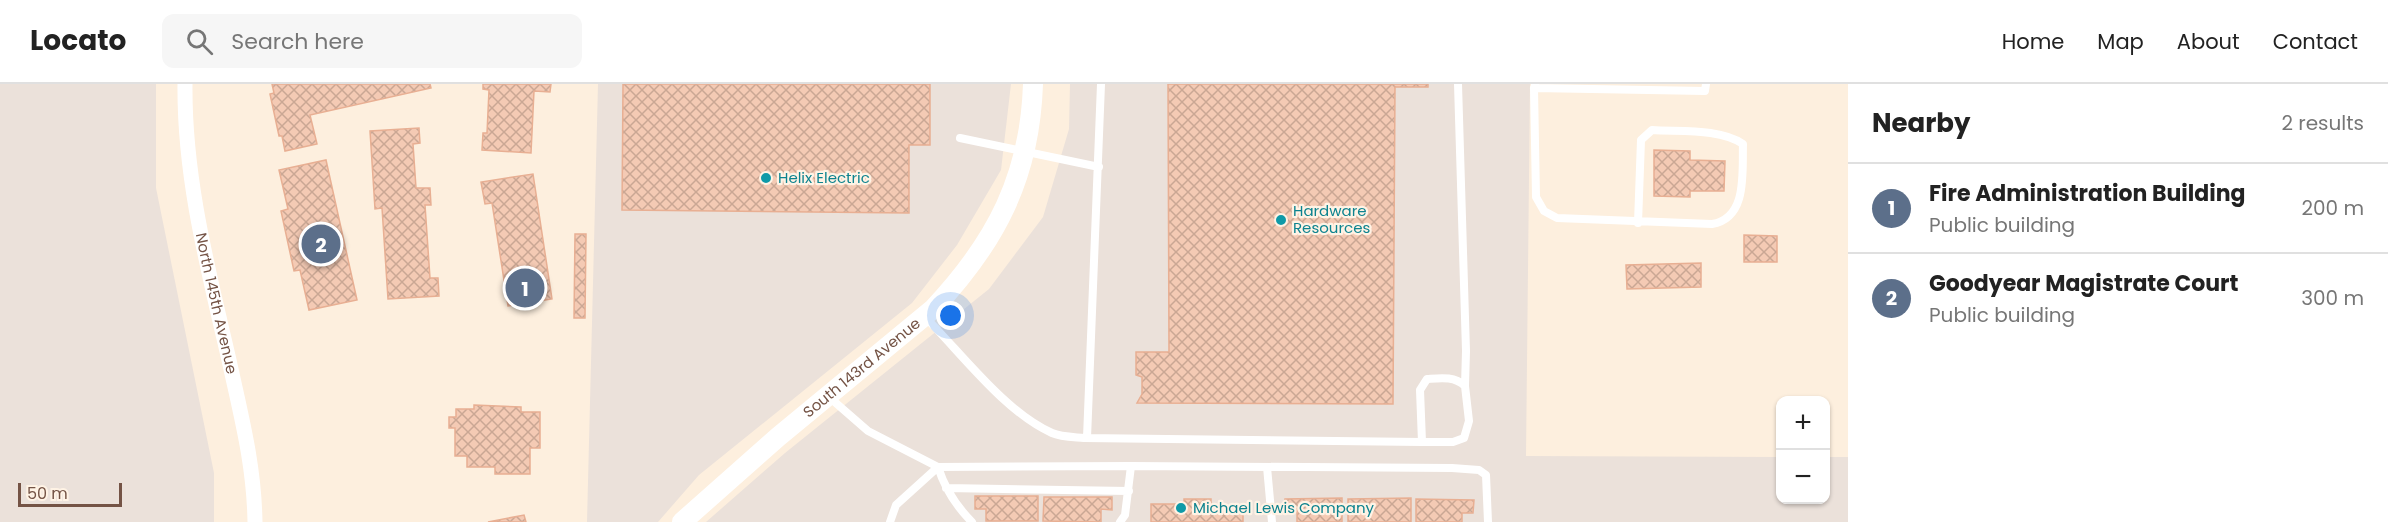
<!DOCTYPE html>
<html lang="en">
<head>
<meta charset="utf-8">
<style>
	body { margin:0; font-family:Poppins,sans-serif; background:#f6f6f6; color:#222 }
	.controls { position:absolute; right:18px; bottom:18px; display:grid; overflow:hidden; border-radius:12px; box-shadow:0 2px 4px #0004 }
	.controls button { width:54px; height:54px; display:grid; place-items:center; padding:0; border:0; border-bottom:2px solid #e0e0e0; background:#fff; color:#222; font:30px sans-serif }
	.scale { position:absolute; left:18px; bottom:15px; width:104px; box-sizing:border-box; padding-left:6px; border:3px solid #745345; border-top:0; font-size:16px; line-height:21px; white-space:nowrap; color:#745345; -webkit-text-stroke:4px #fff3e5; paint-order:stroke }
	.you { position:absolute; left:951px; top:232px; width:21px; height:21px; margin:-15px; border:4px solid #fff; border-radius:50%; background:#1a73e8; box-shadow:0 0 0 9px #1a73e833 }
	.badge { display:grid; place-items:center; width:39px; height:39px; border-radius:50%; background:#d93025; color:#fff; font-size:20px; font-weight:700 }
	.pin { position:absolute; translate:-50% -50%; border:3px solid #fff; box-shadow:0 2px 6px #0006 }
	.list { margin:0; padding:0; list-style:none }
	h2 { display:flex; justify-content:space-between; align-items:center; height:78px; margin:0; padding:0 24px; font-size:26px }
	h2 small { font-size:20px; font-weight:400; color:#767676 }
	.list li { display:grid; grid-template-columns:39px 1fr auto; gap:18px; align-items:center; box-sizing:border-box; height:90px; padding:0 24px; border-top:2px solid #e0e0e0 }
	.list b { display:block; font-size:22px; white-space:nowrap }
	.list p { margin:0; font-size:20px; white-space:nowrap; color:#767676 }
	.list em { font-size:20px; font-style:normal; color:#767676 }
	.icon { flex:none; width:33px; height:33px; fill:none; stroke:currentColor; stroke-width:2; stroke-linecap:round; stroke-linejoin:round }
	.map { position:relative; flex:none; width:1848px; height:438px; overflow:hidden }
	header { display:flex; align-items:center; gap:36px; box-sizing:border-box; height:84px; padding:0 30px; background:#fff; border-bottom:2px solid #e0e0e0 }
	header strong { font-size:28px }
	nav { display:flex; gap:33px; margin-inline-start:auto; font-size:21px }
	.search { width:420px; height:54px; background:#f6f6f6; display:flex; align-items:center; gap:15px; box-sizing:border-box; padding:0 21px; border-radius:12px; color:#767676; font-size:22px }
	main { display:flex }
	aside { flex:1; background:#fff }
	.map>svg:first-child { display:block }
	.industrial { fill:#ebe1da }
	.building { fill:url(#building-cross-hatch); stroke:#e8af93; stroke-width:1.5 }
	.lines { fill:none; stroke-linecap:round; stroke-linejoin:round }
	.service { stroke:#fff; stroke-width:8 }
	.minor { stroke:#fff; stroke-width:15 }
	.tertiary { stroke:#fff; stroke-width:20 }
	.culture-dot { fill:#0f9aa8; stroke:#fff3e5; stroke-width:2 }
	.labels { text-anchor:middle; stroke-width:4.5; stroke-linejoin:round; paint-order:stroke }
	.culture-label { font-size:15px; fill:#0d838f; stroke:#fff3e5; text-anchor:start }
	.street-label { font-size:15px; fill:#745345; stroke:#fff3e5 }
</style>
</head>
<body>
<header>
<strong>Locato</strong>
<div class="search"><svg class="icon" aria-label="search" viewBox="0 0 24 24"><circle cx="10" cy="10" r="6"/><path d="M15 15l6 6"/></svg>Search here</div>
<nav><a>Home</a><a>Map</a><a>About</a><a>Contact</a></nav>
</header>
<main>
<div class="map">
<svg width="1848" height="438" viewBox="0 0 1848 438">
	<defs>
		<pattern id="building-cross-hatch" width="8" height="8" patternUnits="userSpaceOnUse" patternTransform="scale(1.5)"><rect width="8" height="8" fill="#f4cab4"/><path d="M0 0l8 8M0 8l8-8" fill="none" stroke="#caa794"/></pattern>
	</defs>
	<rect width="100%" height="100%" fill="#fdefde"/>
	<path class="industrial" d="M0 0H156V104L214 389V438H0Z
		M598 0H1011L1001 86 957 161 912 219 699 391 658 438H587Z
		M1070 0H1530L1526 372 1780 373V416H1826V373H1848V438H706L785 369 989 205 1043 133 1069 45Z"/>
	<path class="building" d="M272 0H430L431 4 310 31 317 60 285 67 282 52H279L270 10 274 9Z
		M483 0H551L550 8 534 7 531 69 482 66 483 49H487L489 6 483 5Z
		M623 0H930V61H909V129L622 126Z
		M1168 0H1428V3H1395L1393 320 1137 319 1142 310V293L1136 291V268H1169Z
		M419 44 420 59 413 60 416 104H430L431 121H425L430 194H438L439 212 388 215 382 124 375 125 370 47Z
		M1654 66 1690 67V76L1725 77 1724 107H1690V113L1654 112Z
		M326 76 357 216 309 226 300 186 294 187 281 127 288 125 279 86Z
		M533 90 552 215 508 222 492 119 485 120 481 98Z
		M575 150H586L585 234H574Z
		M1744 151 1777 152V178H1744Z
		M1701 179V203L1627 205 1626 181Z
		M474 321 521 323V328H540V364H530V390H495V383H467V372H455V344H449V333H456V325H474Z
		M975 412H1038V437H986V425H975Z
		M1044 413H1112V426L1101 425V438L1043 437Z
		M1342 414V438H1297V427H1285V415Z
		M1411 414V438H1348V415Z
		M1184 415H1211V428H1243V438H1151V420H1184Z
		M1416 415 1474 416 1473 429H1462V438H1416Z
		M524 431 526 438H488Z"/>
	<g class="lines">
		<path class="service" d="M1458 0 1466 267 1465 302
			M1535 1 1534 4 1705 7 1706 0
			M1534 4 1536 113 1544 127 1557 134 1712 140C1748 134 1742 88 1743 60 1720 44 1679 48 1652 46L1641 56 1638 139
			M960 54 1099 83
			M926 234C962 270 1005 328 1052 349 1061 353 1074 353 1084 354L1422 358H1453L1464 354 1469 337 1465 302C1454 292 1441 294 1427 295L1420 306 1422 358
			M829 313 868 347 938 383C945 405 956 422 972 438
			M1087 354 1101 0
			M1267 383 1272 438
			M946 404 1129 407
			M890 438 896 421 938 383 1131 382
			M1120 438 1125 431 1131 382 1452 384 1479 386 1486 391 1488 438"/>
		<path class="minor" id="s1" d="M185 0C184 94 208 185 229 276 241 332 254 379 255 438"/>
		<path class="tertiary" id="s2" d="M682 438 778 353 933 225C996 158 1030 93 1033 0"/>
	</g>
	<g class="culture-dot">
		<circle cx="766" cy="94" r="6"/>
		<circle cx="1281" cy="136" r="6"/>
		<circle cx="1181" cy="424" r="6"/>
	</g>
	<g class="labels">
		<g class="culture-label">
			<text x="778" y="99">Helix Electric</text>
			<text x="1293" y="132">Hardware<tspan x="1293" dy="17">Resources</tspan></text>
			<text x="1193" y="429">Michael Lewis Company</text>
		</g>
		<g class="street-label">
			<text dy="5" stroke="none"><textPath href="#s1" startOffset="222">North 145th Avenue</textPath></text>
			<text dy="5" stroke="none"><textPath href="#s2" startOffset="237">South 143rd Avenue</textPath></text>
		</g>
	</g>
</svg>
<div class="controls">
<button>+</button>
<button>−</button>
</div>
<div class="scale">50 m</div>
<div class="you"></div>
<div class="pin badge" style="left:525px;top:204px;background:#5c6f8a">1</div>
<div class="pin badge" style="left:321px;top:160px;background:#5c6f8a">2</div>
</div>
<aside>
<h2>Nearby<small>2 results</small></h2>
<ul class="list">
<li><span class="badge" style="background:#5c6f8a">1</span><div><b>Fire Administration Building</b><p>Public building</p></div><em>200 m</em></li>
<li><span class="badge" style="background:#5c6f8a">2</span><div><b>Goodyear Magistrate Court</b><p>Public building</p></div><em>300 m</em></li>
</ul>
</aside>
</main>
</body>
</html>
